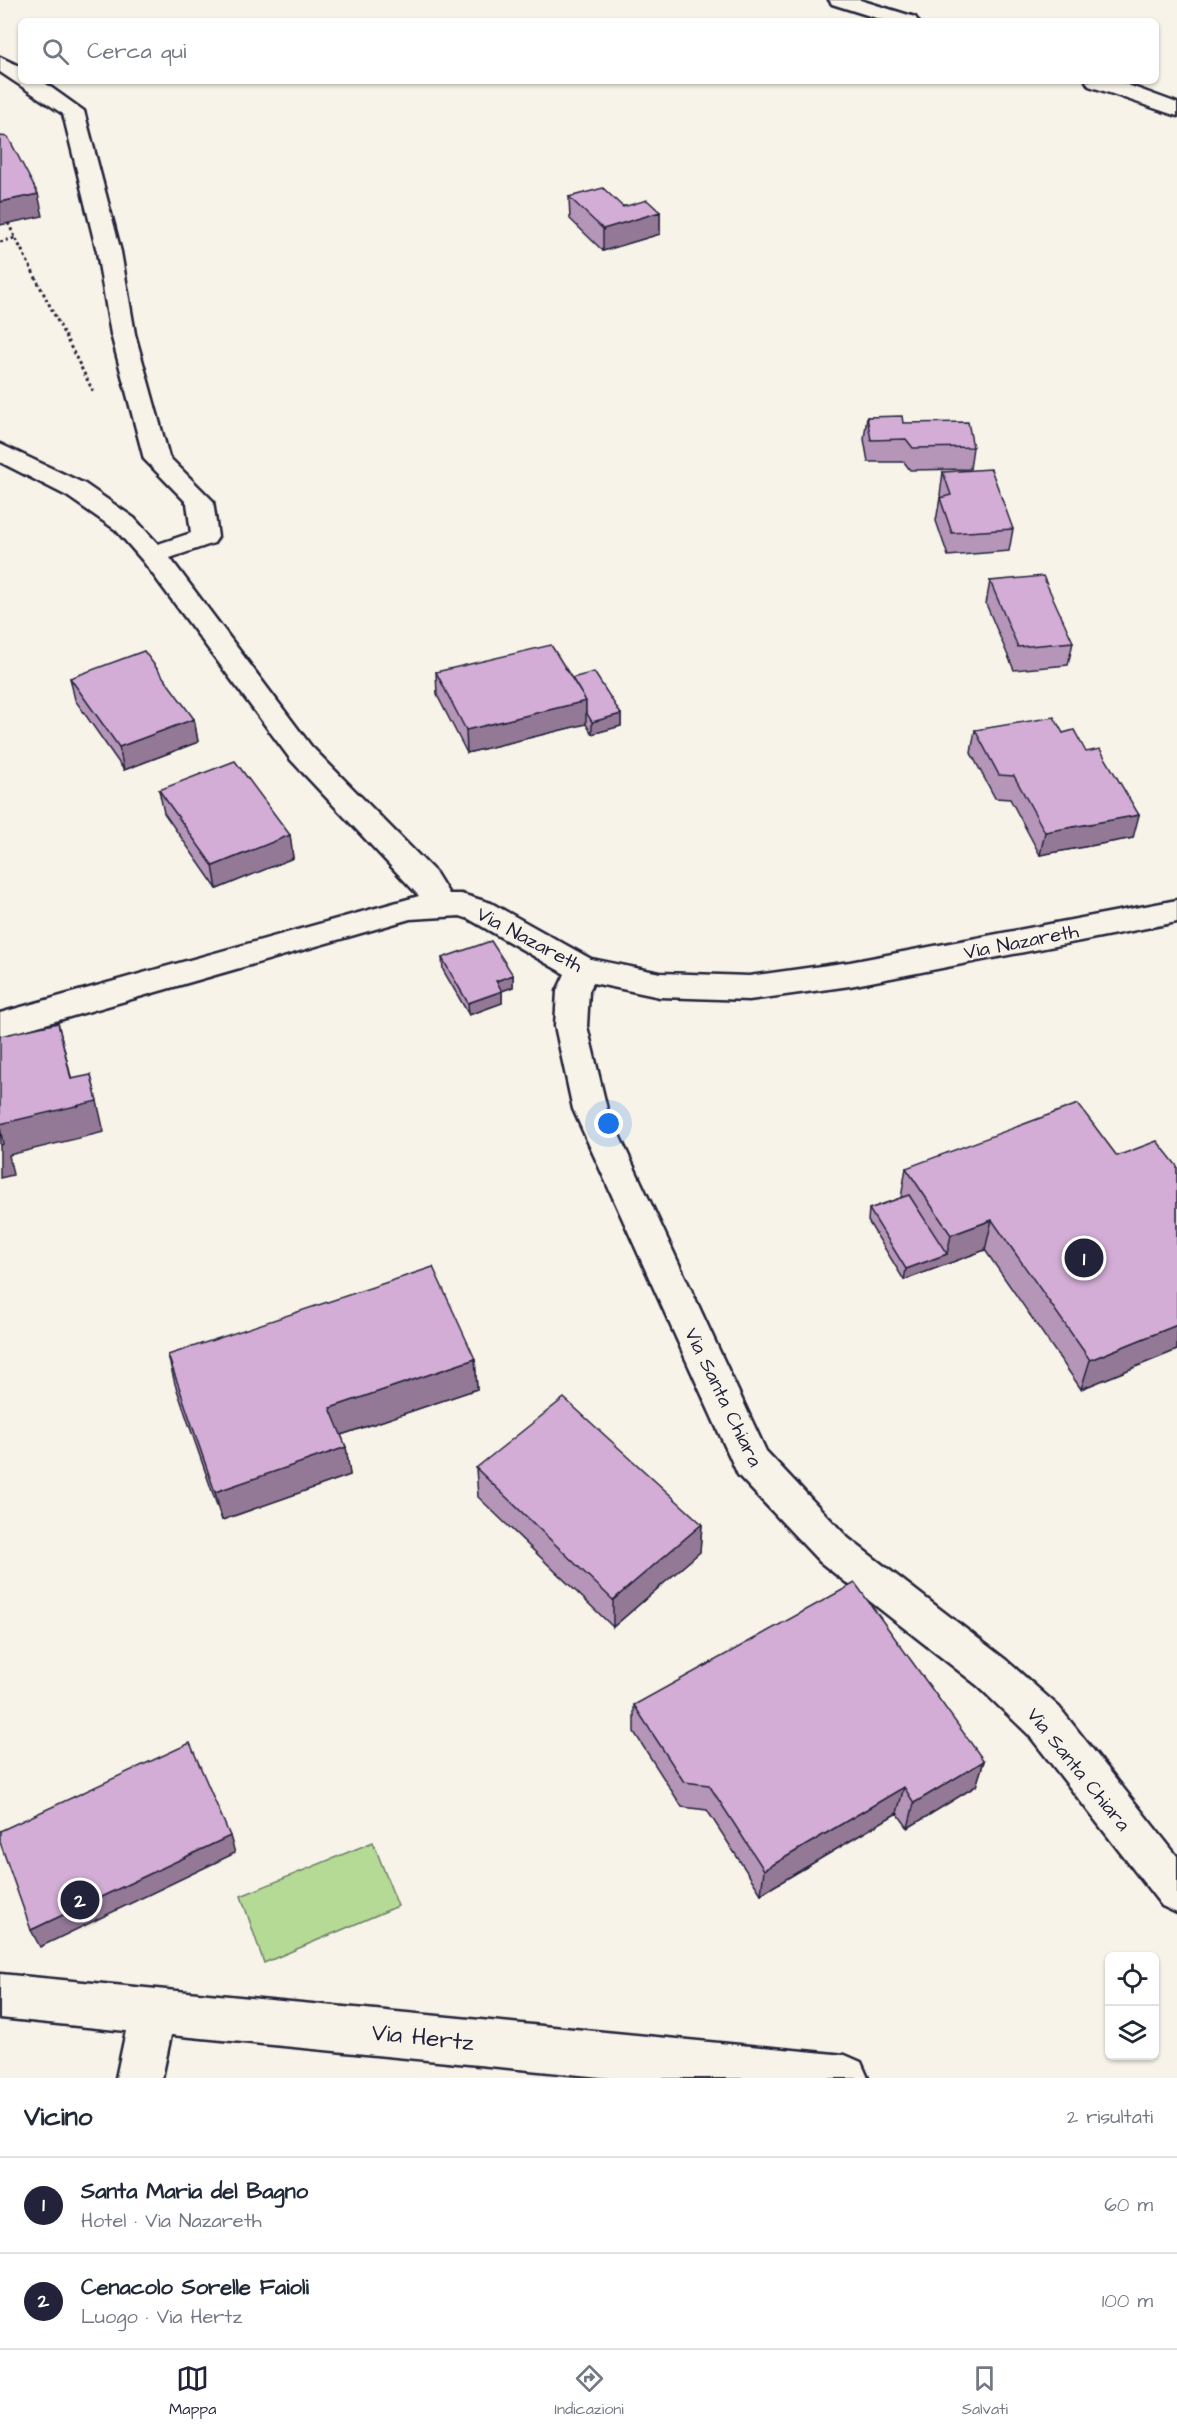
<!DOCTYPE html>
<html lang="it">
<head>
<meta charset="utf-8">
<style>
	body { margin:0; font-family:"Architects Daughter",sans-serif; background:#f2f2f3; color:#1f2937 }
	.controls { position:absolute; right:18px; bottom:18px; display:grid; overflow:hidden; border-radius:9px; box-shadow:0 2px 4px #0004 }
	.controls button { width:54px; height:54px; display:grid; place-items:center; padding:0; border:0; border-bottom:2px solid #e0e1e3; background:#fff; color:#1f2937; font:30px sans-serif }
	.you { position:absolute; left:609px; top:1124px; width:21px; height:21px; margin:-15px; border:4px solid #fff; border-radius:50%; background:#1a73e8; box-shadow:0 0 0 9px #1a73e833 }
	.badge { display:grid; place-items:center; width:39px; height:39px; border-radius:50%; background:#22223b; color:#fff; font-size:20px; font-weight:700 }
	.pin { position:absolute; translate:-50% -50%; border:3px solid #fff; box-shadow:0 2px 6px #0006 }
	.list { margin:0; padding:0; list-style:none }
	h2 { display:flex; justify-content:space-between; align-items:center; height:78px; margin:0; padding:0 24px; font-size:26px }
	h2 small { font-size:20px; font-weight:400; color:#747a83 }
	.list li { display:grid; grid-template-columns:39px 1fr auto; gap:18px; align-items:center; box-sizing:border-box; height:96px; padding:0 24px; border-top:2px solid #e0e1e3 }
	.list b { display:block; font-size:22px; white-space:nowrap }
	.list p { margin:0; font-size:20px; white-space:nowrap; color:#747a83 }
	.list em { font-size:20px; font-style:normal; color:#747a83 }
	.icon { flex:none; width:33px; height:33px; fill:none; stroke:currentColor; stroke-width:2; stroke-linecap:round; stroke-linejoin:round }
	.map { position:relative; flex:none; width:1177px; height:2078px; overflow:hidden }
	.search { position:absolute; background:#fff; box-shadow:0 2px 4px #0004; left:18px; right:18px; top:18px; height:66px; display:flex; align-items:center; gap:15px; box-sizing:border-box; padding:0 21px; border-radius:9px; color:#747a83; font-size:22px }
	.sheet { height:270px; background:#fff }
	nav { display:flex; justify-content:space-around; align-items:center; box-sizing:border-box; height:84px; border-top:2px solid #e0e1e3; background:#fff; font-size:16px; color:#747a83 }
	nav a { display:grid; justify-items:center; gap:3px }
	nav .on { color:#22223b }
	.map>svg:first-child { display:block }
	.green { fill:#b5da95; stroke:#6c7e68; stroke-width:1.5 }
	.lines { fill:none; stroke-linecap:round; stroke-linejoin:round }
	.minor-casing { stroke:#22223b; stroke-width:5 }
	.path { stroke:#22223b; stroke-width:3; stroke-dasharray:3 3; stroke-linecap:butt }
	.minor { fill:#f7f3e8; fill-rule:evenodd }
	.wall { fill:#b595b8; stroke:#22223b; stroke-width:1.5 }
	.shaded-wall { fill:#947996; stroke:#22223b; stroke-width:1.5 }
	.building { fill:#d3add6; stroke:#22223b; stroke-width:1.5 }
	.labels { text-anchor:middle; stroke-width:4.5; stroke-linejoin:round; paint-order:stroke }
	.street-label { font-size:20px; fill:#22223b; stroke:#f7f3e8 }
	.near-street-label { font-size:24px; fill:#22223b; stroke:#f7f3e8 }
</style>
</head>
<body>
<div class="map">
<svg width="1177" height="2078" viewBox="0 0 1177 2078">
	<rect width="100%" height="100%" fill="#f7f3e8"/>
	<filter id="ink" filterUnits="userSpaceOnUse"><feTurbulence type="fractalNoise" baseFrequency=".0167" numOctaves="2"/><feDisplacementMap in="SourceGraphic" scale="12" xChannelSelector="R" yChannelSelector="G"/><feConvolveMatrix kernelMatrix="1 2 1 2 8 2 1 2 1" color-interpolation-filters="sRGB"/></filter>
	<g filter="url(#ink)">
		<path class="green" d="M373 1842 398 1906 264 1963 241 1896Z"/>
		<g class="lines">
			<defs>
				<path id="minor" d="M829 0H860L915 17 918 21H886L832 4Z
					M0 57 21 67V81H42L84 111 121 252 135 334 169 457 213 501 218 537 214 543 170 558 311 746 436 873 449 894H461L491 903 591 959 660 973 749 976 850 962 1177 900V922L850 986 749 1000 660 997 593 983 589 991 587 1026 607 1109 766 1451 848 1538 1006 1660 1059 1707 1177 1856V1913L1162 1906 1029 1735 978 1686 820 1562 738 1475 573 1109 555 1026 557 991 565 974 469 919 460 916 410 919 0 1037V1013L419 896 291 760 143 561 116 530 67 496 0 462V444L85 484 134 518 158 544 191 533 187 503 144 459 111 334 97 252 63 114 0 72Z
					M1086 81H1117L1177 103V116L1089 86Z
					M0 1974 845 2055 861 2062 868 2078H611L171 2035 162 2078H116L126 2031 0 2018Z"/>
			</defs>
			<use href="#minor" class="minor-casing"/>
			<path class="path" d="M8 223 93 391
				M0 242 15 238"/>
			<use href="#minor" class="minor"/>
		</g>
		<path class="wall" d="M569 197 660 212V234L603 251 570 219Z
			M867 417 903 423 973 447 970 469 910 470 904 462H868L864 439Z
			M943 472 1013 529 1009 551 948 556 936 521 940 498H941L940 495Z
			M990 581 1073 642 1068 665 1014 670 986 604Z
			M436 672 572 678 621 714V726L592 734 586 724 467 753 437 695Z
			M70 678 194 719 198 742 124 770 75 700Z
			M975 730 1063 733 1133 838 1040 855 1010 799 995 798 971 753Z
			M159 790 290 835 293 858 217 889 164 813Z
			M442 958 513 975V987L502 991V1003L469 1015 443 970Z
			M1117 1156 1177 1166V1350L1081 1389 985 1250 904 1280 868 1221 869 1209 901 1198 906 1168Z
			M168 1355 475 1359 477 1389 341 1435 346 1447 350 1475 222 1520 175 1384Z
			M476 1468 702 1524 700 1552 613 1627 478 1497Z
			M634 1705 984 1761 976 1786 908 1828 897 1813 761 1894 707 1810 682 1807 634 1732Z"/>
		<path class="shaded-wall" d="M38 194 43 216 0 225V202Z
			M660 212V234L603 251V229Z
			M586 701V724L467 753 466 730Z
			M621 714V726L592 734V722Z
			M194 719 198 742 124 770 119 747Z
			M1139 815 1133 838 1040 855 1045 832Z
			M290 835 293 858 217 889 213 866Z
			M513 975V987L496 993V981Z
			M502 991V1003L469 1015 468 1003Z
			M58 1023 78 1106 91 1075 104 1132 9 1155 13 1175 0 1178V1124L71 1079Z
			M992 1220 985 1250 904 1280 906 1269 947 1254 951 1235Z
			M1177 1325V1350L1081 1389 1090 1360Z
			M475 1359 477 1389 335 1437 330 1408Z
			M346 1447 350 1475 222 1520 215 1492Z
			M702 1524 700 1552 613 1627V1600Z
			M984 1761 976 1786 908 1828 914 1803Z
			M904 1787 897 1813 761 1894 764 1870Z
			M230 1836 235 1853 40 1947 31 1930Z"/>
		<path class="building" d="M0 136 8 137 38 194 0 202Z
			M603 188 623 207 647 200 660 212 603 229 569 197Z
			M902 416 903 423 968 422 973 447 913 448 906 439 871 440 867 417Z
			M991 469 1013 529 952 533 940 498 951 495 943 472Z
			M1043 576 1073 642 1018 647 990 581Z
			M551 645 586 701 466 730 436 672Z
			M144 651 194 719 119 747 70 678Z
			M594 672 621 714 592 722 586 712V701L572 678Z
			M1054 717 1063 733 1074 730 1086 752 1100 749 1139 815 1045 832 1014 776 999 775 975 730Z
			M235 761 290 835 213 866 159 790Z
			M491 941 513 975 496 981 502 991 468 1003 442 958Z
			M58 1023 71 1079 91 1075 97 1101 0 1124V1036Z
			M1078 1104 1117 1156 1157 1141 1177 1166V1325L1090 1360 992 1220 951 1235 906 1168Z
			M0 1127 3 1144 0 1145Z
			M909 1195 947 1254 906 1269 869 1209Z
			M433 1267 475 1359 330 1408 346 1447 215 1492 168 1355Z
			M564 1398 702 1524 613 1600 476 1468Z
			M855 1583 984 1761 914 1803 904 1787 764 1870 709 1785 684 1782 634 1705Z
			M190 1743 230 1836 31 1930 0 1842V1831Z"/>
	</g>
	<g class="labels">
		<g class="street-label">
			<text transform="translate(530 939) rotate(28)" y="7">Via Nazareth</text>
			<text transform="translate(1021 941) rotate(-11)" y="7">Via Nazareth</text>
			<text transform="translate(724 1397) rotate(64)" y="7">Via Santa Chiara</text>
			<text transform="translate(1079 1769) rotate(51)" y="7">Via Santa Chiara</text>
		</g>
		<g class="near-street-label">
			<text transform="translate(423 2037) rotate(6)" y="8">Via Hertz</text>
		</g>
	</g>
</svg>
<div class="controls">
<button><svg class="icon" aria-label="locate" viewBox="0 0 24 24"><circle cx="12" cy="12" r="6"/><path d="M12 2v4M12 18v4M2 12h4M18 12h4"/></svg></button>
<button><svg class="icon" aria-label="layers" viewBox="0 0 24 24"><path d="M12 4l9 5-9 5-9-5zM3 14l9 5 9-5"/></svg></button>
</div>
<div class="you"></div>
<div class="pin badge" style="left:1084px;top:1258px">1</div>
<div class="pin badge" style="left:80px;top:1900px">2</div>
<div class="search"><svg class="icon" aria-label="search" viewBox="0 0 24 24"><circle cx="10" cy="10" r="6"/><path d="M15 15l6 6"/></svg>Cerca qui</div>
</div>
<section class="sheet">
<h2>Vicino<small>2 risultati</small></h2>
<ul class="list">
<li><span class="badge">1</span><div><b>Santa Maria del Bagno</b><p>Hotel · Via Nazareth</p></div><em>60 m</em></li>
<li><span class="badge">2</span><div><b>Cenacolo Sorelle Faioli</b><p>Luogo · Via Hertz</p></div><em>100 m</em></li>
</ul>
</section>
<nav>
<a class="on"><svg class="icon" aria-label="map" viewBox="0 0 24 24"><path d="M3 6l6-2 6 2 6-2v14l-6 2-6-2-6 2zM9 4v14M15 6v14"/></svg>Mappa</a>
<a><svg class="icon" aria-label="directions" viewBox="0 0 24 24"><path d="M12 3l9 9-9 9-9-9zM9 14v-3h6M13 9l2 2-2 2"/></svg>Indicazioni</a>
<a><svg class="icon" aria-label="saved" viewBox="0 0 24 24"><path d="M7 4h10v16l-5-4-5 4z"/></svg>Salvati</a>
</nav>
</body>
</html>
